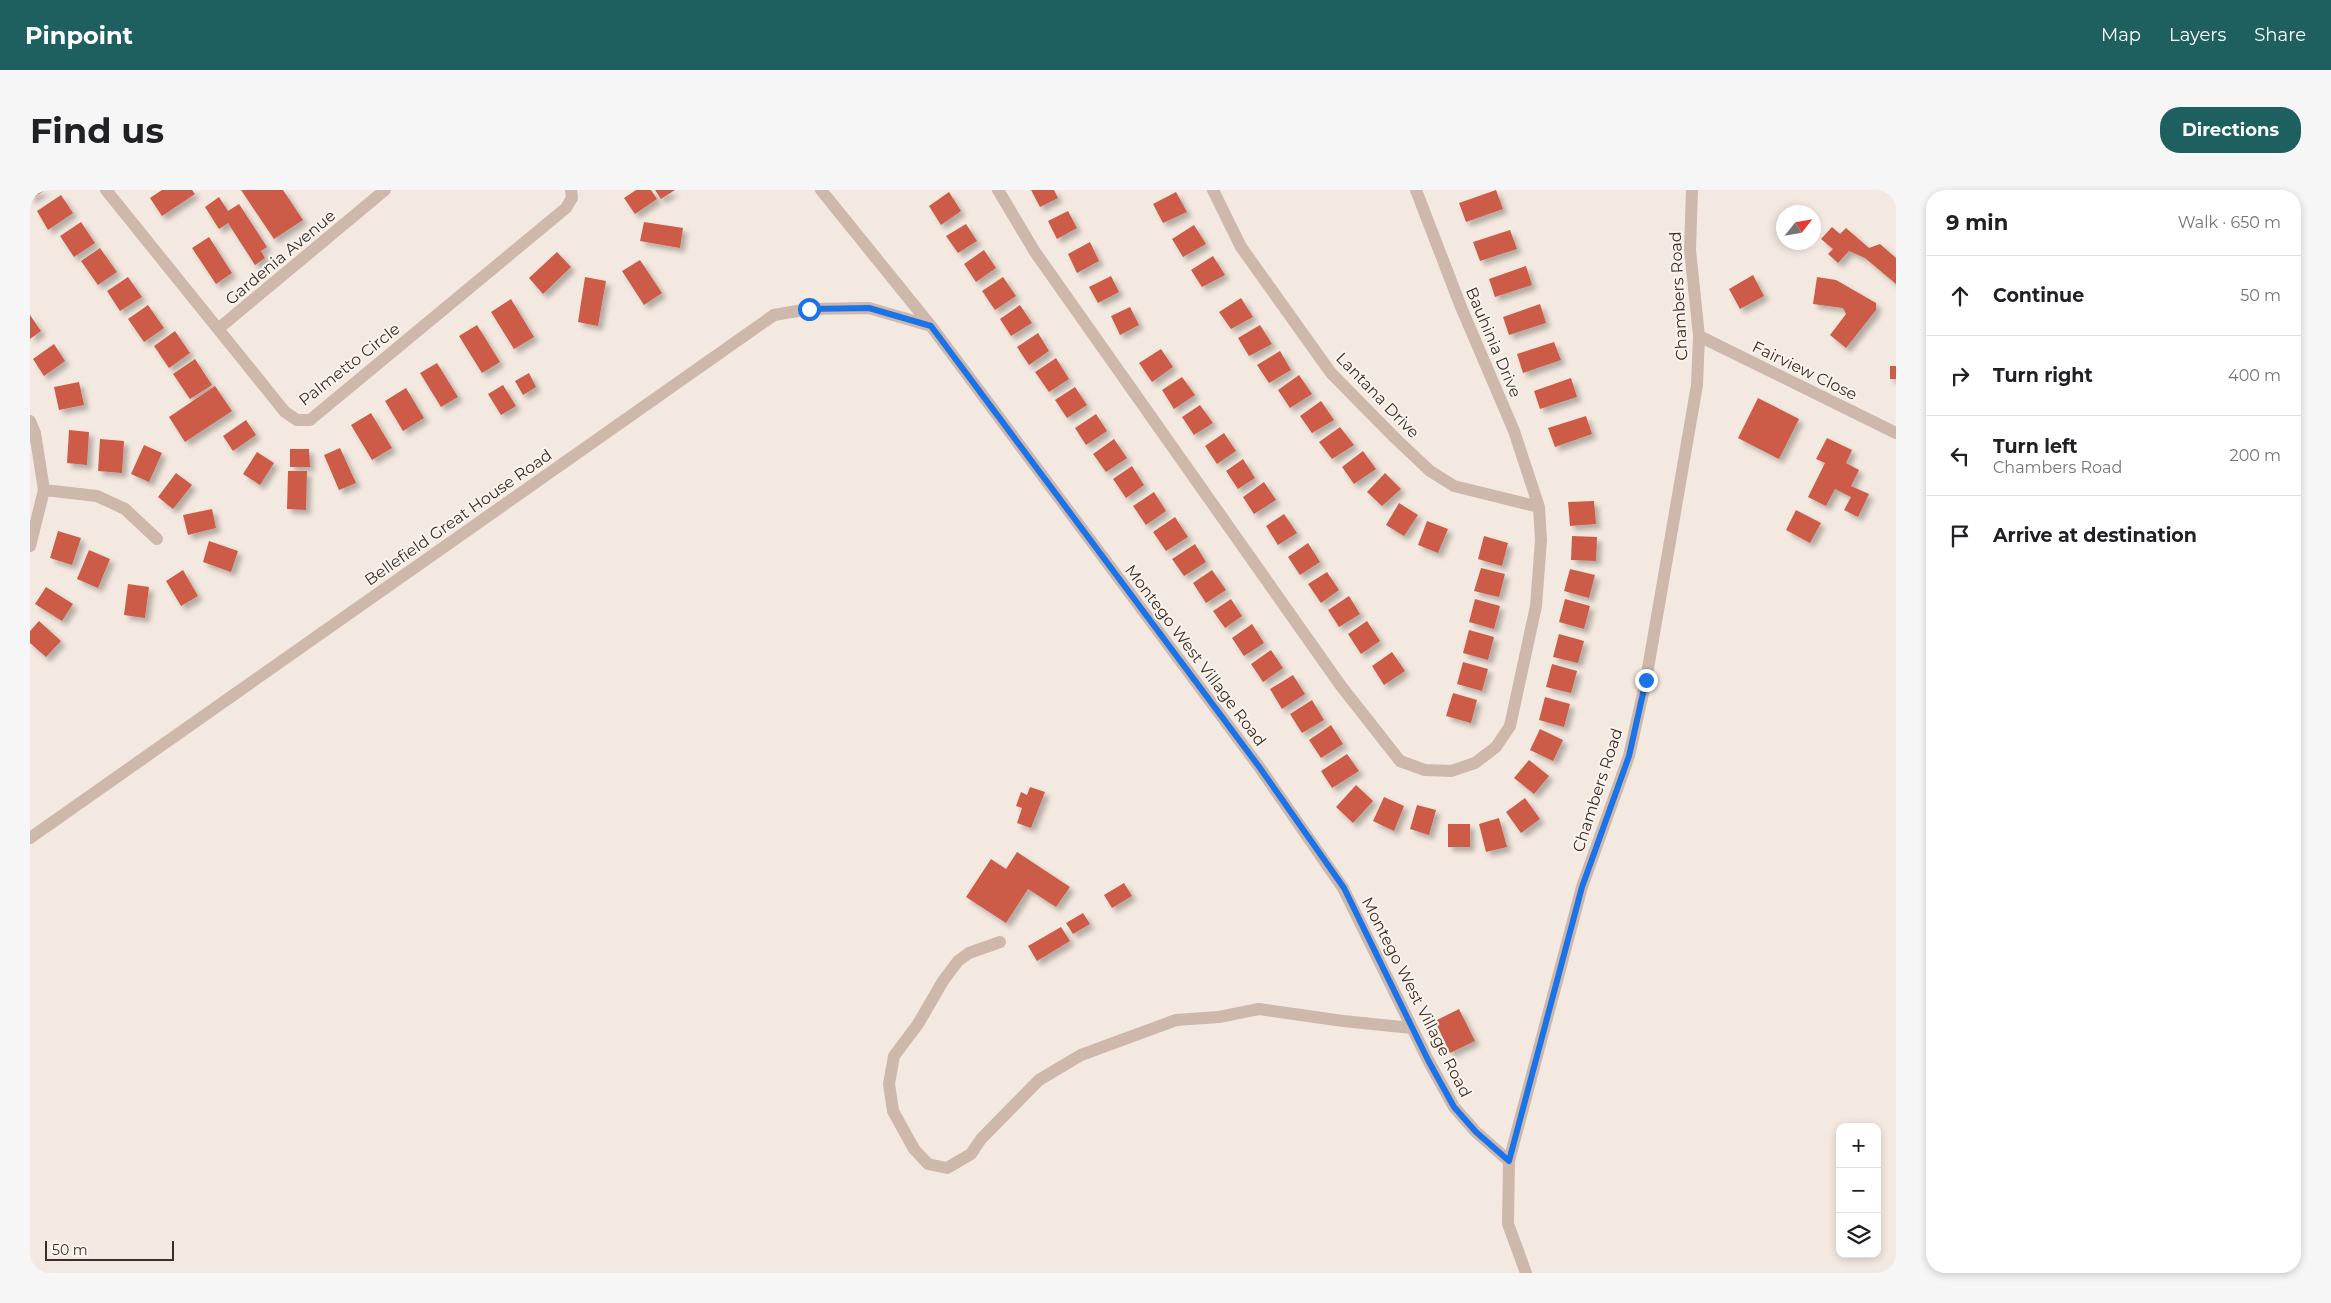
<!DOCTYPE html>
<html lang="en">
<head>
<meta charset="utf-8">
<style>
	body { margin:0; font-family:Montserrat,sans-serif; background:#f6f6f6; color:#202124 }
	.controls { position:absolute; right:15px; bottom:15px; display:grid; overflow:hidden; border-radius:10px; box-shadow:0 2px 8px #0003 }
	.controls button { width:45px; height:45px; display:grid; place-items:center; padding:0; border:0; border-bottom:1px solid #e0e0e0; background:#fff; color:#202124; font:25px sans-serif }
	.compass { position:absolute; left:1746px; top:15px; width:45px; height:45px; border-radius:50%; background:#fff; box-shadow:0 2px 8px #0003; rotate:59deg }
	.scale { position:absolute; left:15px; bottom:12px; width:129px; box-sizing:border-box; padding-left:5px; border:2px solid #3b2e2a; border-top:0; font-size:14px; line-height:18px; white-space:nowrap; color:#3b2e2a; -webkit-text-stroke:4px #fbf4ed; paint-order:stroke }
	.stop { position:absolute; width:15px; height:15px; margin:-11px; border:4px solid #1a73e8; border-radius:50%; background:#fff }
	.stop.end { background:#1a73e8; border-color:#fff; box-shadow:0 1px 5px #0008 }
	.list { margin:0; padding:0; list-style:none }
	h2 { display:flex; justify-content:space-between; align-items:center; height:65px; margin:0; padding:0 20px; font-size:21px }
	h2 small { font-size:16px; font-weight:400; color:#757577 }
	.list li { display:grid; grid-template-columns:32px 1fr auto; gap:15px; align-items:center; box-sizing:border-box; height:80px; padding:0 20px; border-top:1px solid #e0e0e0 }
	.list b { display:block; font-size:19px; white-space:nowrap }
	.list p { margin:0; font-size:16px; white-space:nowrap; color:#757577 }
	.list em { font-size:16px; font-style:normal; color:#757577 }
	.icon { flex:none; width:28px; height:28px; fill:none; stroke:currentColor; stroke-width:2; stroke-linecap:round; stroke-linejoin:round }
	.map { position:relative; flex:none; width:1866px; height:1083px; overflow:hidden; border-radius:20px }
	header { display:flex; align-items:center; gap:30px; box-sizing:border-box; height:70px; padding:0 25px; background:#1d605f; color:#fff }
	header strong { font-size:24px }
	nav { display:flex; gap:28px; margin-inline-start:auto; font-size:18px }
	.intro { display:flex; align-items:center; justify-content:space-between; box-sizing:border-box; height:120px; padding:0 30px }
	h1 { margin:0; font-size:35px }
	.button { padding:12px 22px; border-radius:20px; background:#1d605f; color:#fff; font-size:18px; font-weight:700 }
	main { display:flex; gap:30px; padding:0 30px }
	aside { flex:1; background:#fff; border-radius:20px; box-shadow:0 2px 8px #0003 }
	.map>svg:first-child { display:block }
	.building { fill:#cc5c46; filter:url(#shadow) }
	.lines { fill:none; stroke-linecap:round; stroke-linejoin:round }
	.minor { stroke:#ceb8ab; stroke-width:12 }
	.route { stroke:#1a73e8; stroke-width:6 }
	.labels { text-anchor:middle; stroke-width:4; stroke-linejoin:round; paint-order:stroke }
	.street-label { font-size:16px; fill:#3b2e2a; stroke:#fbf4ed }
</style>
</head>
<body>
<header>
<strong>Pinpoint</strong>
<nav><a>Map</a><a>Layers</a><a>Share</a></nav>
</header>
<div class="intro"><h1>Find us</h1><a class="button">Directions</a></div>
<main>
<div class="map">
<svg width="1866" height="1083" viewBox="0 0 1866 1083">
	<defs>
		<filter id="shadow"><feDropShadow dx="4.5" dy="4.5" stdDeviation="2.5" flood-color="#0004"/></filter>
	</defs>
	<rect width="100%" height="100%" fill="#f4e9e0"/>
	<path class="building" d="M0 0H15L0 10Z
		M132 0H162L165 4 132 26 120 8Z
		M211 0H253L273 30 244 49Z
		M606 0H621L627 9 605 24 594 8Z
		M625 0H645L631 9Z
		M1001 0H1024L1028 8 1010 17Z
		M1466 0 1473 19 1436 32 1429 13Z
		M919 2 931 21 911 35 899 16Z
		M1146 2 1157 22 1133 33 1123 14Z
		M31 5 43 23 18 40 7 21Z
		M189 7 198 21 209 14 237 57 231 61 235 68 225 75 198 33 189 39 175 17Z
		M1038 21 1047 38 1027 49 1018 31Z
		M51 32 65 53 44 67 30 46Z
		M614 32 653 38 650 58 610 51Z
		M936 34 947 51 928 63 916 46Z
		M1164 35 1176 54 1153 67 1142 49Z
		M1802 37 1810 44 1816 38 1839 58 1850 54 1866 68V94L1835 68 1819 61 1808 73 1798 64 1803 59 1791 49Z
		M1480 40 1487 59 1450 71 1443 52Z
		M179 47 202 83 186 94 162 58Z
		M1060 52 1069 71 1047 83 1038 64Z
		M70 58 87 82 68 95 51 71Z
		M954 60 966 78 946 92 934 74Z
		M527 62 541 77 513 104 499 88Z
		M1183 66 1195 85 1172 97 1161 80Z
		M610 70 632 103 614 115 592 81Z
		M1496 76 1502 95 1465 107 1459 89Z
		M1723 85 1734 106 1710 119 1699 99Z
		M1081 86 1089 102 1068 113 1059 97Z
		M98 87 112 107 90 121 77 101Z
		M555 87 576 91 568 136 548 132Z
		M973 87 986 106 965 120 952 101Z
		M1787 87 1806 90 1846 113V120L1816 158 1800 145 1816 124 1813 118 1783 114Z
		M1211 108 1223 127 1201 139 1189 122Z
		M481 109 504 147 484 159 461 122Z
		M1510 114 1516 133 1479 145 1473 127Z
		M118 115 134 138 114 152 98 129Z
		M990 115 1002 133 981 146 970 129Z
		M1100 117 1109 135 1090 145 1081 126Z
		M0 125 11 141 0 149Z
		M447 135 470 172 452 183 429 146Z
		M1230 135 1242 154 1219 166 1208 148Z
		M145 141 160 163 139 178 124 156Z
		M1008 143 1019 161 999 175 987 157Z
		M1524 152 1531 170 1493 183 1487 164Z
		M24 154 35 171 14 186 3 169Z
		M1131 159 1143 177 1122 192 1109 173Z
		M1250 161 1261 180 1239 193 1227 175Z
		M1026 168 1039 189 1019 202 1005 182Z
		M165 169 182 195 160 209 143 184Z
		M407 173 428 207 411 217 390 183Z
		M1860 176H1866V189H1860Z
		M499 183 506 197 493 205 485 191Z
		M1269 185 1282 204 1260 218 1248 200Z
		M1152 187 1165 205 1144 219 1132 200Z
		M1541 188 1547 207 1510 219 1504 201Z
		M49 192 54 215 29 220 24 197Z
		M473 195 486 216 471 225 458 204Z
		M185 196 202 221 155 252 139 227Z
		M1045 197 1057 215 1037 228 1025 210Z
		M376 198 394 228 373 241 355 211Z
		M1728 208 1769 229 1749 269 1708 248Z
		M1291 211 1304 230 1282 243 1270 226Z
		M1170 215 1183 233 1164 245 1152 227Z
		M341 223 362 258 342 270 321 235Z
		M1066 224 1077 241 1056 255 1045 238Z
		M1556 226 1562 244 1525 257 1518 238Z
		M216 230 226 245 203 261 193 246Z
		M1310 237 1324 255 1302 269 1289 252Z
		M39 240 59 242 57 275 37 273Z
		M1194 243 1206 261 1187 274 1175 256Z
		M1797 248 1822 260 1816 273 1829 280 1821 296 1839 304 1828 327 1814 320 1821 307 1805 299 1796 316 1778 307 1795 273 1786 269Z
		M70 249 94 251 92 283 68 281Z
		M1084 249 1097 268 1076 282 1063 264Z
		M114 255 132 263 119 292 101 284Z
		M310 258 326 293 309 300 294 265Z
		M260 259H279L280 277H260Z
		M1333 261 1346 279 1324 294 1312 277Z
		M227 262 244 273 230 295 213 284Z
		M1213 269 1225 288 1208 299 1196 281Z
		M1102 276 1114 295 1096 308 1083 289Z
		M258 281H277L276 320 257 319Z
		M146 283 162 295 143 319 128 307Z
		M1355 283 1371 299 1352 316 1337 302Z
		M1234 292 1246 310 1224 324 1213 307Z
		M1124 302 1136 321 1116 335 1103 316Z
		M1564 311 1566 334 1540 336 1538 312Z
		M1369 313 1388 325 1374 346 1356 335Z
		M182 319 186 338 158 345 153 325Z
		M1766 320 1791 333 1780 353 1756 340Z
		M1254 324 1267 343 1248 355 1236 336Z
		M1145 327 1158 347 1136 361 1123 342Z
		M1397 331 1418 339 1408 363 1388 355Z
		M28 341 51 348 42 375 20 368Z
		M1454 346 1478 353 1472 376 1448 369Z
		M1542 346 1567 347 1566 371 1541 370Z
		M179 351 208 361 201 382 173 372Z
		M1278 353 1290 372 1270 385 1258 367Z
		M1165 354 1176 372 1154 386 1142 369Z
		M59 360 80 369 68 398 47 389Z
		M1451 378 1475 384 1469 407 1444 401Z
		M1540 379 1565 385 1559 408 1534 401Z
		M153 380 168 406 151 416 136 391Z
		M1182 380 1196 400 1176 413 1163 393Z
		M1297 382 1309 400 1291 413 1278 394Z
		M98 394 119 397 115 428 94 425Z
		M16 397 43 414 32 431 5 414Z
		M1319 406 1330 424 1309 437 1298 420Z
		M1201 409 1212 426 1195 438 1183 421Z
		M1445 409 1470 416 1464 439 1439 432Z
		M1535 409 1560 416 1554 439 1529 432Z
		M9 431 31 451 16 467 0 453V441Z
		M1337 431 1350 451 1331 464 1318 444Z
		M1222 434 1234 453 1214 466 1202 448Z
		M1439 440 1464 447 1458 470 1433 463Z
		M1529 444 1554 451 1548 473 1523 467Z
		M1241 460 1253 478 1233 492 1221 474Z
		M1362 462 1375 481 1354 495 1342 476Z
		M1433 472 1458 479 1452 501 1427 494Z
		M1522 474 1547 481 1541 503 1516 497Z
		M1263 485 1275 504 1252 519 1240 499Z
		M1423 503 1447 510 1441 533 1416 526Z
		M1515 507 1540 514 1534 537 1509 530Z
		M1282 510 1294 530 1272 543 1260 524Z
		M1301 535 1313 554 1291 568 1279 550Z
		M1510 539 1533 550 1523 571 1500 560Z
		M1317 564 1329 581 1302 598 1291 581Z
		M1499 570 1519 586 1504 604 1484 588Z
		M1326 595 1343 611 1323 633 1306 617Z
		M1000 597 1015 602 1001 638 987 633 992 618 986 616 991 602 997 605Z
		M1354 607 1374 616 1364 641 1343 631Z
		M1495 608 1510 629 1491 643 1476 622Z
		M1387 615 1406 620 1399 645 1380 639Z
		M1469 628 1477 657 1456 662 1449 634Z
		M1418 634H1440V657H1418Z
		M987 662 1040 697 1026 717 998 699 976 733 936 707 961 669 976 679Z
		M1094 693 1102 706 1082 718 1074 705Z
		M1053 723 1060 734 1043 744 1036 733Z
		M1031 737 1040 751 1007 771 998 756Z
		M1429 819 1445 851 1420 863 1405 831Z"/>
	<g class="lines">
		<path class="minor" d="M76 0 255 222 267 230H280L536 18 542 8 541 0
			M791 0 901 136 1230 578 1313 698 1398 870 1424 917 1446 942 1479 971
			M968 0 1005 62 1311 496 1370 571 1395 580 1421 581 1445 573 1466 557 1480 536 1506 416 1511 350 1509 317 1484 241 1431 117 1386 0
			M1183 0 1211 57 1301 183 1364 247 1400 281 1424 296 1509 317
			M188 139 355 0
			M1669 146 1866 243
			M0 231 5 243 14 300 0 356
			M14 300 67 306 95 319 127 349
			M0 648 744 125 779 119 839 118 901 136
			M970 752 939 763 928 771 913 791 888 834 864 866 859 894 863 921 884 959 898 974 917 978 941 964 951 949 1009 890 1051 865 1146 830 1189 827 1229 819 1313 831 1382 838
			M1496 1083 1478 1034 1479 971 1552 697 1599 566 1616 490 1667 195 1669 146 1660 60 1662 0"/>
	</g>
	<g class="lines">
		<path class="route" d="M779 119 839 118 901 136 1230 578 1314 698 1398 870 1424 917 1446 942 1479 971 1552 697 1599 566 1616 490"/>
	</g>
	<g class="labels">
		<g class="street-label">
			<text transform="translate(250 67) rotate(-40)" y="6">Gardenia Avenue</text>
			<text transform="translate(1648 106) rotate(-93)" y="6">Chambers Road</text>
			<text transform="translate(1464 152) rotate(67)" y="6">Bauhinia Drive</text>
			<text transform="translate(319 174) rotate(-38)" y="6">Palmetto Circle</text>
			<text transform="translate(1775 180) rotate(26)" y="6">Fairview Close</text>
			<text transform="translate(1348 205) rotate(46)" y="6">Lantana Drive</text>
			<text transform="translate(428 327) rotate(-35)" y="6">Bellefield Great House Road</text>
			<text transform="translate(1166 465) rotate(53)" y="6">Montego West Village Road</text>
			<text transform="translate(1567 600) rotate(-72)" y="6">Chambers Road</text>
			<text transform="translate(1387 807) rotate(63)" y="6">Montego West Village Road</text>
		</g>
	</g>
</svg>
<div class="controls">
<button>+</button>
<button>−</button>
<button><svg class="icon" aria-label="layers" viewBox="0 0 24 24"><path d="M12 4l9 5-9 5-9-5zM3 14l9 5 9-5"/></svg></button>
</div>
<svg class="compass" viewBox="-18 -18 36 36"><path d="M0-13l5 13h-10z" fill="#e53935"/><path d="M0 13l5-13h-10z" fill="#757577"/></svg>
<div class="scale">50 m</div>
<div class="stop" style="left:779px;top:119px"></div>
<div class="stop end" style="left:1616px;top:490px"></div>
</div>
<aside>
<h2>9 min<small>Walk · 650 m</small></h2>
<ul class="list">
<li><svg class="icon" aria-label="ahead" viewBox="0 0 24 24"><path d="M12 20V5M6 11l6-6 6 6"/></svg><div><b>Continue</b></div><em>50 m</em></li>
<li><svg class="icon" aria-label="right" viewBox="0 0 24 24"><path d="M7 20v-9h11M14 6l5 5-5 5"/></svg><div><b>Turn right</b></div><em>400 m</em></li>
<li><svg class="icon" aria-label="left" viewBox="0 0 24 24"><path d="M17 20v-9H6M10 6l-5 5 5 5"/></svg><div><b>Turn left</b><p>Chambers Road</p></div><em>200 m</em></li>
<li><svg class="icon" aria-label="arrive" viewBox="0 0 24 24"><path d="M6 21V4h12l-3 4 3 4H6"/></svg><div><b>Arrive at destination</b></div></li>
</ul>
</aside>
</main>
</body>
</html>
